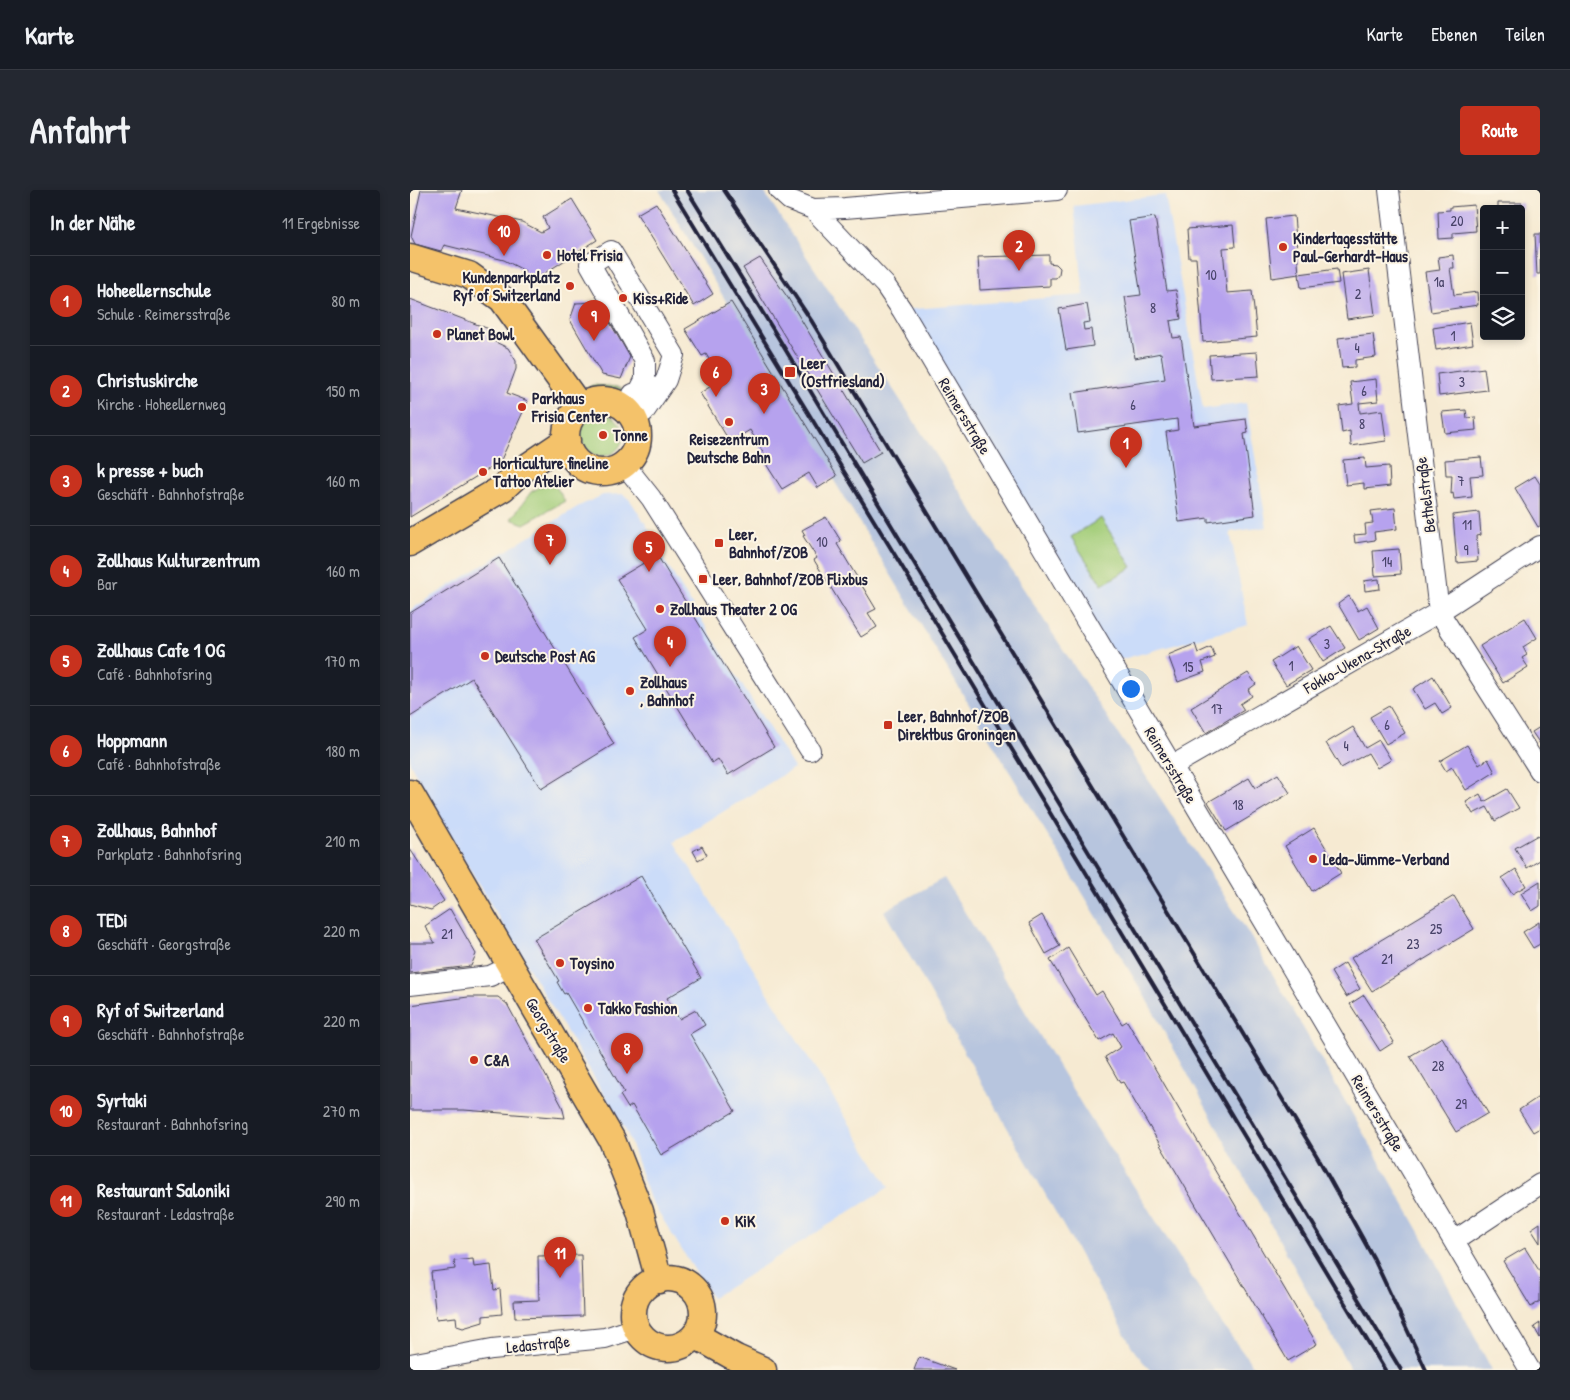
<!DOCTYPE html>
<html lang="de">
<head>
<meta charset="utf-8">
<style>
	body { margin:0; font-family:"Patrick Hand",sans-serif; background:#242831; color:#f1f3f6 }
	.controls { position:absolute; right:15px; top:15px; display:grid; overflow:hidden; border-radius:5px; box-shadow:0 2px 8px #0003 }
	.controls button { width:45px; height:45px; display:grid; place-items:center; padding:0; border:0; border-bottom:1px solid #363941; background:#171b24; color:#f1f3f6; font:25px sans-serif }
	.you { position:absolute; left:720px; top:498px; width:18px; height:18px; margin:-12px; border:4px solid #fff; border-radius:50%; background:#1a73e8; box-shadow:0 0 0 8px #1a73e833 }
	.badge { display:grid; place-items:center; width:32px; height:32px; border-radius:50%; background:#c8321e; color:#fff; font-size:16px; font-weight:700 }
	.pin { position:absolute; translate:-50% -41px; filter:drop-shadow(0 1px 2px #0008) }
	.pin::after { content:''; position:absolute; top:26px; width:18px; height:15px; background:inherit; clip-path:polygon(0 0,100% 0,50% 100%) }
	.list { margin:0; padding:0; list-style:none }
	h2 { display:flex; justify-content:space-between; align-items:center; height:65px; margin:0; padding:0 20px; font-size:21px }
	h2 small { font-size:16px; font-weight:400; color:#9ea1a6 }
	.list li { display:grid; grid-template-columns:32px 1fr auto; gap:15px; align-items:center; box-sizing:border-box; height:90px; padding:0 20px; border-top:1px solid #363941 }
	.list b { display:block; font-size:19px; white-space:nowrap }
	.list p { margin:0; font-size:16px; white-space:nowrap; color:#9ea1a6 }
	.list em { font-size:16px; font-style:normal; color:#9ea1a6 }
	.icon { flex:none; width:28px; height:28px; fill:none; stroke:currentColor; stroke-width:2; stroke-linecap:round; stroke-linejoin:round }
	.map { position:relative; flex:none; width:1130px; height:1180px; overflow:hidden; border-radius:5px }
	header { display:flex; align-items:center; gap:30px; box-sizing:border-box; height:70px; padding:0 25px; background:#171b24; border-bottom:1px solid #363941 }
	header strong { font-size:24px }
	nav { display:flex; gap:28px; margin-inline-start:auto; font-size:18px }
	.intro { display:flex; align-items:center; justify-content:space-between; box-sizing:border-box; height:120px; padding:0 30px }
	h1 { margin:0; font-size:35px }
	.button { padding:12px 22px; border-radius:5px; background:#c8321e; color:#fff; font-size:18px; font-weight:700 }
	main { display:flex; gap:30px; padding:0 30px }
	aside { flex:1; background:#171b24; border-radius:5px; box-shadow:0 2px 8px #0003 }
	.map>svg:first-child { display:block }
	.built { fill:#cbdcf9 }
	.industrial { fill:#b7c5de }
	.green { fill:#a3cd79; stroke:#62785a }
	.building { fill:#b6a2ee }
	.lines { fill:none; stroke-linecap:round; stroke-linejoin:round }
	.minor-casing { stroke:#424052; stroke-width:22 }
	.major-casing { stroke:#424052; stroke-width:29 }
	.minor { stroke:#fff; stroke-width:20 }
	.major { stroke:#f4c26a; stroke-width:26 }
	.rail { stroke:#22223b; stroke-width:4 }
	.poi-dot { fill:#c8321e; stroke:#fcf5e5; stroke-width:2 }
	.labels { text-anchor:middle; stroke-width:4; stroke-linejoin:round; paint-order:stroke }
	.number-label { font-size:14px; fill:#474268 }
	.poi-label { font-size:16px; font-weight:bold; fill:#22223b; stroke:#fcf5e5; text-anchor:start }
	.street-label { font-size:16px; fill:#22223b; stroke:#fcf5e5 }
</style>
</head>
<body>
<header>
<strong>Karte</strong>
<nav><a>Karte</a><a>Ebenen</a><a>Teilen</a></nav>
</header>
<div class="intro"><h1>Anfahrt</h1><a class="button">Route</a></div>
<main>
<aside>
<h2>In der Nähe<small>11 Ergebnisse</small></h2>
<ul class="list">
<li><span class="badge">1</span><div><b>Hoheellernschule</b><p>Schule · Reimersstraße</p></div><em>80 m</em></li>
<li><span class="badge">2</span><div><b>Christuskirche</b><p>Kirche · Hoheellernweg</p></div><em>150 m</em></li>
<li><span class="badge">3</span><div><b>k presse + buch</b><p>Geschäft · Bahnhofstraße</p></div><em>160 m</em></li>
<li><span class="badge">4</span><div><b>Zollhaus Kulturzentrum</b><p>Bar</p></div><em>160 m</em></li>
<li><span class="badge">5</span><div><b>Zollhaus Cafe 1 OG</b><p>Café · Bahnhofsring</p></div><em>170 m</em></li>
<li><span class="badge">6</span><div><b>Hoppmann</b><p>Café · Bahnhofstraße</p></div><em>180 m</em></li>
<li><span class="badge">7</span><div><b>Zollhaus, Bahnhof</b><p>Parkplatz · Bahnhofsring</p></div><em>210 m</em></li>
<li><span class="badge">8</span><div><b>TEDi</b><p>Geschäft · Georgstraße</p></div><em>220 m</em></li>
<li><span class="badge">9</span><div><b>Ryf of Switzerland</b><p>Geschäft · Bahnhofstraße</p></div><em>220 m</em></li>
<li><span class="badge">10</span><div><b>Syrtaki</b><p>Restaurant · Bahnhofsring</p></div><em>270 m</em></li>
<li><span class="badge">11</span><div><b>Restaurant Saloniki</b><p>Restaurant · Ledastraße</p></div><em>290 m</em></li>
</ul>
</aside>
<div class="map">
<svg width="1130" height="1180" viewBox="0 0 1130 1180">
	<rect width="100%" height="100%" fill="#fcf5e5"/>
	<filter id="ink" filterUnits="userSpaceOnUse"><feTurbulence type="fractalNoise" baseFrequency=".02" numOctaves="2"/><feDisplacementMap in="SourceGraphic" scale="10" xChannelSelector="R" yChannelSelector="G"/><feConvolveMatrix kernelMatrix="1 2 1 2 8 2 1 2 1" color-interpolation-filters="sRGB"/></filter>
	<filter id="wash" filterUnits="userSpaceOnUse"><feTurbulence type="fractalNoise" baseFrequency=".0096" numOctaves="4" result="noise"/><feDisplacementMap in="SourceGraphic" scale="20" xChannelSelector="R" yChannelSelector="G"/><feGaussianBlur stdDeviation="1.12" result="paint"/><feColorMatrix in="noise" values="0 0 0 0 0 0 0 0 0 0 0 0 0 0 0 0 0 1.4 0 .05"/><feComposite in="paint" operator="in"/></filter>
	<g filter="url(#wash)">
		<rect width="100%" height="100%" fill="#f6ead2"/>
		<path class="built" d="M755 5 793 219 836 213 857 337 820 342 838 435 701 472 492 120 674 105 664 16Z
			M213 304 220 310 250 356 251 365 384 578 264 652 479 997 302 1108 240 1009 217 943 34 636 0 573V420L169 316 193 305Z"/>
		<path class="industrial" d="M249 0H353L843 750 1011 1044 1082 1180H941L734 805Z
			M534 688 675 920 812 1134 846 1180H740L725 1162 474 721Z"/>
		<path class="green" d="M183 195 207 197 214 200C201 204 191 203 179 197Z
			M171 245a21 21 0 1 1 42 0a21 21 0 1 1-42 0Z
			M142 290 155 311 114 334 101 329 121 302Z
			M691 328 722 377 692 395 661 347Z"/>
		<g id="blocks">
			<path class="building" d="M11 0H52L46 18 112 32 131 42 138 38 133 27 162 9 187 50 119 93 112 85 115 81 94 70 34 55 31 61 5 54 1 46Z
				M246 13 303 104 284 116 227 24Z
				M1088 13H1112L1113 19H1088Z
				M1064 15 1066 41 1043 43V48L1029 49 1028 21 1040 20V17Z
				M884 26 889 84 862 88 856 29Z
				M745 27 757 101 766 100 771 129 760 131 763 148 771 147 784 236 836 229 838 243 834 244 845 325 798 332V328L769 332 756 242 768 240 767 229 668 243 662 203 755 189 751 163 725 168 715 107 731 105 719 31Z
				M823 35 825 57 813 58 817 103 842 101 847 147 793 152 786 68H779L777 39Z
				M1125 44H1130V84H1127Z
				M639 65V73L646 74 650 78 649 84 646 88H640V96L570 100 568 67Z
				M1043 65 1044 78H1040L1044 105 1067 102 1068 115 1021 122 1015 82 1030 80 1028 67Z
				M350 68 378 108 471 262 452 273 333 78Z
				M927 79 929 93 891 98 889 84Z
				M959 80 965 125 937 129 931 84Z
				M0 109 79 139 77 148 98 158 106 171V179L97 203 118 211 90 272 0 327Z
				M188 112 220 167 211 189 192 185 160 130 166 113Z
				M321 112 427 286 408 298 399 283 372 299 356 274 359 273 340 240 320 252 290 203 311 190 296 164 292 166 275 139Z
				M677 114 680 132 673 133 674 140 681 139 683 156 656 160 649 119Z
				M1060 132 1063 154 1026 160 1023 138Z
				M963 144 966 167 945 170V177L932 178 928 148Z
				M847 162 849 186 801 189 799 165Z
				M1074 178 1077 200 1029 206 1027 184Z
				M966 189 968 211 949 213 950 223 972 220 976 251 941 256 940 241 932 243 929 216 943 214 940 192Z
				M1056 220 1057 228 1065 227 1066 240 1035 243 1032 222Z
				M1071 267 1073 285 1060 286 1062 307 1044 309 1043 303 1041 304 1042 285H1036L1035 270Z
				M955 268 956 278 979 276 980 296 954 299V293L936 295 933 270Z
				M1125 286 1130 294V336L1128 337 1105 298Z
				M985 318 987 339 964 342 965 350 945 353 944 345 956 344 955 334 963 333 961 321Z
				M1069 322 1071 345 1066 346 1068 371 1047 373 1043 325Z
				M416 327 431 351 427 354 466 419 458 423 467 437 451 447 404 370 407 368 393 346 395 345 392 340Z
				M989 359 991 384 965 386 963 361Z
				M247 365 364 557 318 585 308 569 302 573 225 447 238 439 207 389Z
				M89 368 204 554 131 599 62 488 0 527V423Z
				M969 389 970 399 955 401 954 391Z
				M939 406 948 421 957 416 969 438 949 450 928 414Z
				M1115 428 1127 448 1113 457 1117 465 1112 468 1118 477 1093 493 1070 456Z
				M921 436 935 458 913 472 899 449Z
				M785 454 788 463 801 457 805 467 792 472 795 482 768 492 758 465Z
				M886 456 901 480 876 495 861 472Z
				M838 483 846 494 838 500 842 506 830 514 834 520 796 543 781 518Z
				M1023 486 1042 518 1032 524 1025 513 1015 519 1003 499Z
				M979 516 995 543 976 554 960 527Z
				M943 537 955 558 969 550 981 570 967 578 958 563 931 578 916 553Z
				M1130 537V554L1122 542Z
				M1057 555 1069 575 1078 569 1085 582 1056 600 1042 577 1036 581 1030 571Z
				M868 584 880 603 816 641 798 612 839 588 845 598Z
				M1097 599 1109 618 1085 631 1077 617 1063 624 1056 612 1070 604 1074 612Z
				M904 638 931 683 902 701 875 656Z
				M1128 645 1130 649V670L1117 678 1105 658Z
				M292 656 297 665 288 670 283 661Z
				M0 659 34 711 21 720 0 714Z
				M1106 679 1116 696 1102 704 1092 688Z
				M231 686 291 788 257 808 269 829 286 820 295 835 280 844 325 921 251 965 222 915 218 918 210 905 214 902 156 803 154 804 147 792 149 791 124 749Z
				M1130 691V716L1122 721 1111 703Z
				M1044 706 1064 739 962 801 941 768Z
				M40 719 66 764 61 776 0 783V753H25L15 736Z
				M632 725 650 756 636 764 619 733Z
				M1129 732 1130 754 1123 758 1113 742Z
				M658 758 686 805 692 801 712 834 717 831 907 1154 878 1171 713 892 710 893 695 867 711 857 703 843 689 851 640 770Z
				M935 773 950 799 936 807 921 782Z
				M954 805 984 852 970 861 940 814Z
				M58 807H88L97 814 152 916 155 928 54 920H0V815Z
				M1032 847 1078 923 1046 942 1000 866Z
				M1130 906V938L1123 942 1109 920Z
				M1130 1033V1053L1121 1039Z
				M1115 1058 1130 1082V1111L1121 1117 1093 1071Z
				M171 1065 173 1126 105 1128 104 1111 129 1110 128 1066Z
				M63 1069 64 1077 81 1075 84 1100 90 1099 92 1124 73 1126V1132L53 1138 47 1136 46 1127 26 1129 21 1082 45 1079 44 1071Z
				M1130 1133V1148L1124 1137Z
				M509 1167 545 1180H504Z"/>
		</g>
	</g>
	<g filter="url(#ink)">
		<use href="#blocks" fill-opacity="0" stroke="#424052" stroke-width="1"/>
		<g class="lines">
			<defs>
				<path id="minor" d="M369 0 380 10 403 19 475 95 492 120 1120 1180
					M979 0 1029 422 1130 581
					M403 19 435 18 647 0
					M223 204 229 202 235 190V171L180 74 201 61 264 165 256 190 234 222
					M214 274 241 308 400 560
					M762 576 1029 422 1130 356
					M0 795 80 786 101 776
					M1044 1051 1130 994
					M0 1174 82 1159 195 1148 226 1138"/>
				<path id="major" d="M0 67 59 85 92 109 170 217
					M156 246a36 36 0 1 1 72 0a36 36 0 1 1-72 0Z
					M0 353 93 298 111 281 157 250
					M0 603 202 950 230 1021 249 1090
					M223 1123a35 35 0 1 1 70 0a35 35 0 1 1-70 0Z
					M285 1145 326 1168 353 1180"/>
			</defs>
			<use href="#minor" class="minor-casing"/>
			<use href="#major" class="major-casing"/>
			<use href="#minor" class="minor"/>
			<use href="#major" class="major"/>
			<path class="rail" d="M262 0 488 370 975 1180
				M277 0 369 149 991 1180
				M314 0 401 130 908 968 964 1069 1016 1180"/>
		</g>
	</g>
	<g class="poi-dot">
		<circle cx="873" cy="57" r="5"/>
		<circle cx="137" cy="65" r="5"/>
		<circle cx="160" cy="96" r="5"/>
		<circle cx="213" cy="108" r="5"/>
		<circle cx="27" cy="144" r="5"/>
		<rect x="374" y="176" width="12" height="12" rx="2.5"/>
		<circle cx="112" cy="217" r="5"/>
		<circle cx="319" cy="232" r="5"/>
		<circle cx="193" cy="245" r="5"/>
		<circle cx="73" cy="282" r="5"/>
		<rect x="304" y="348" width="10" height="10" rx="2.5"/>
		<rect x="288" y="384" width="10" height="10" rx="2.5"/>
		<circle cx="250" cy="419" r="5"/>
		<circle cx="75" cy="466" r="5"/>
		<circle cx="220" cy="501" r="5"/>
		<rect x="473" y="530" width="10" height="10" rx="2.5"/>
		<circle cx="903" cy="669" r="5"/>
		<circle cx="150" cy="773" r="5"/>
		<circle cx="178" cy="818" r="5"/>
		<circle cx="64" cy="870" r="5"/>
		<circle cx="315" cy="1031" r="5"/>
	</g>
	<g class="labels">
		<g class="number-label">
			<text x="1047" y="36">20</text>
			<text x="801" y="90">10</text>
			<text x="1029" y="97">1a</text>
			<text x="948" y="109">2</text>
			<text x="743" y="123">8</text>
			<text x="1043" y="151">1</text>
			<text x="947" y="163">4</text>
			<text x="1052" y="197">3</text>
			<text x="954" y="206">6</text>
			<text x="723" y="220">6</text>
			<text x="952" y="239">8</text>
			<text x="1051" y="296">7</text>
			<text x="1057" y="340">11</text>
			<text x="412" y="357">10</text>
			<text x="1056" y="365">9</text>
			<text x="977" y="377">14</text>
			<text x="917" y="459">3</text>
			<text x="881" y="481">1</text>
			<text x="778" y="482">15</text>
			<text x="807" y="524">17</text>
			<text x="977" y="540">6</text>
			<text x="936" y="561">4</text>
			<text x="828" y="620">18</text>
			<text x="1026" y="744">25</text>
			<text x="37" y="749">21</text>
			<text x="1003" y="759">23</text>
			<text x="977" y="774">21</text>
			<text x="1028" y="881">28</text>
			<text x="1051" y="919">29</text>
		</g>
		<g class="poi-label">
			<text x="883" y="54">Kindertagesstätte<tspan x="883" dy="18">Paul-Gerhardt-Haus</tspan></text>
			<text x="147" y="71">Hotel Frisia</text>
			<text x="150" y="93" text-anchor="end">Kundenparkplatz<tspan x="150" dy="18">Ryf of Switzerland</tspan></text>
			<text x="223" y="114">Kiss+Ride</text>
			<text x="37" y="150">Planet Bowl</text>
			<text x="391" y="179">Leer<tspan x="391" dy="18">(Ostfriesland)</tspan></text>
			<text x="122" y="214">Parkhaus<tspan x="122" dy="18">Frisia Center</tspan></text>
			<text x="203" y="251">Tonne</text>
			<text x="319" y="255" text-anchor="middle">Reisezentrum<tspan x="319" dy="18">Deutsche Bahn</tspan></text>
			<text x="83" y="279">Horticulture fineline<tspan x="83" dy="18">Tattoo Atelier</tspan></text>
			<text x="319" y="350">Leer,<tspan x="319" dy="18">Bahnhof/ZOB</tspan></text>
			<text x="303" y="395">Leer, Bahnhof/ZOB Flixbus</text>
			<text x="260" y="425">Zollhaus Theater 2 OG</text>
			<text x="85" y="472">Deutsche Post AG</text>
			<text x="230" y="498">Zollhaus<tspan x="230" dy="18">, Bahnhof</tspan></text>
			<text x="488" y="532">Leer, Bahnhof/ZOB<tspan x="488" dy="18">Direktbus Groningen</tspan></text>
			<text x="913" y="675">Leda-Jümme-Verband</text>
			<text x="160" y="779">Toysino</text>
			<text x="188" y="824">Takko Fashion</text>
			<text x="74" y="876">C&amp;A</text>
			<text x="325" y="1037">KiK</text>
		</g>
		<g class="street-label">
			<text transform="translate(555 226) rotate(59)" y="6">Reimersstraße</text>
			<text transform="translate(1015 305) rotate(-97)" y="6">Bethelstraße</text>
			<text transform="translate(947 469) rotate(-30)" y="6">Fokko-Ukena-Straße</text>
			<text transform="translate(761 575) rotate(59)" y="6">Reimersstraße</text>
			<text transform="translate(139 840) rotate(59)" y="6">Georgstraße</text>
			<text transform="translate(968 923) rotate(59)" y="6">Reimersstraße</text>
			<text transform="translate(128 1154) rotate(-6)" y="6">Ledastraße</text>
		</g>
	</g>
</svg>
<div class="controls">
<button>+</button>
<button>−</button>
<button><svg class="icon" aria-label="layers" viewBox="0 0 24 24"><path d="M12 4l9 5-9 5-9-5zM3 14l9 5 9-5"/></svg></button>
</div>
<div class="you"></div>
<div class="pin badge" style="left:716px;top:278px">1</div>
<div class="pin badge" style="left:609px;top:81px">2</div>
<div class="pin badge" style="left:354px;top:224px">3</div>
<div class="pin badge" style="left:260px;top:477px">4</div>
<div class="pin badge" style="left:239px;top:382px">5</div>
<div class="pin badge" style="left:306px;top:207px">6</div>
<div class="pin badge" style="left:140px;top:375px">7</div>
<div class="pin badge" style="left:217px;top:884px">8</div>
<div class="pin badge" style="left:184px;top:151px">9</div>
<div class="pin badge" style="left:94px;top:66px">10</div>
<div class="pin badge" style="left:150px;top:1088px">11</div>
</div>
</main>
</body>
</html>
